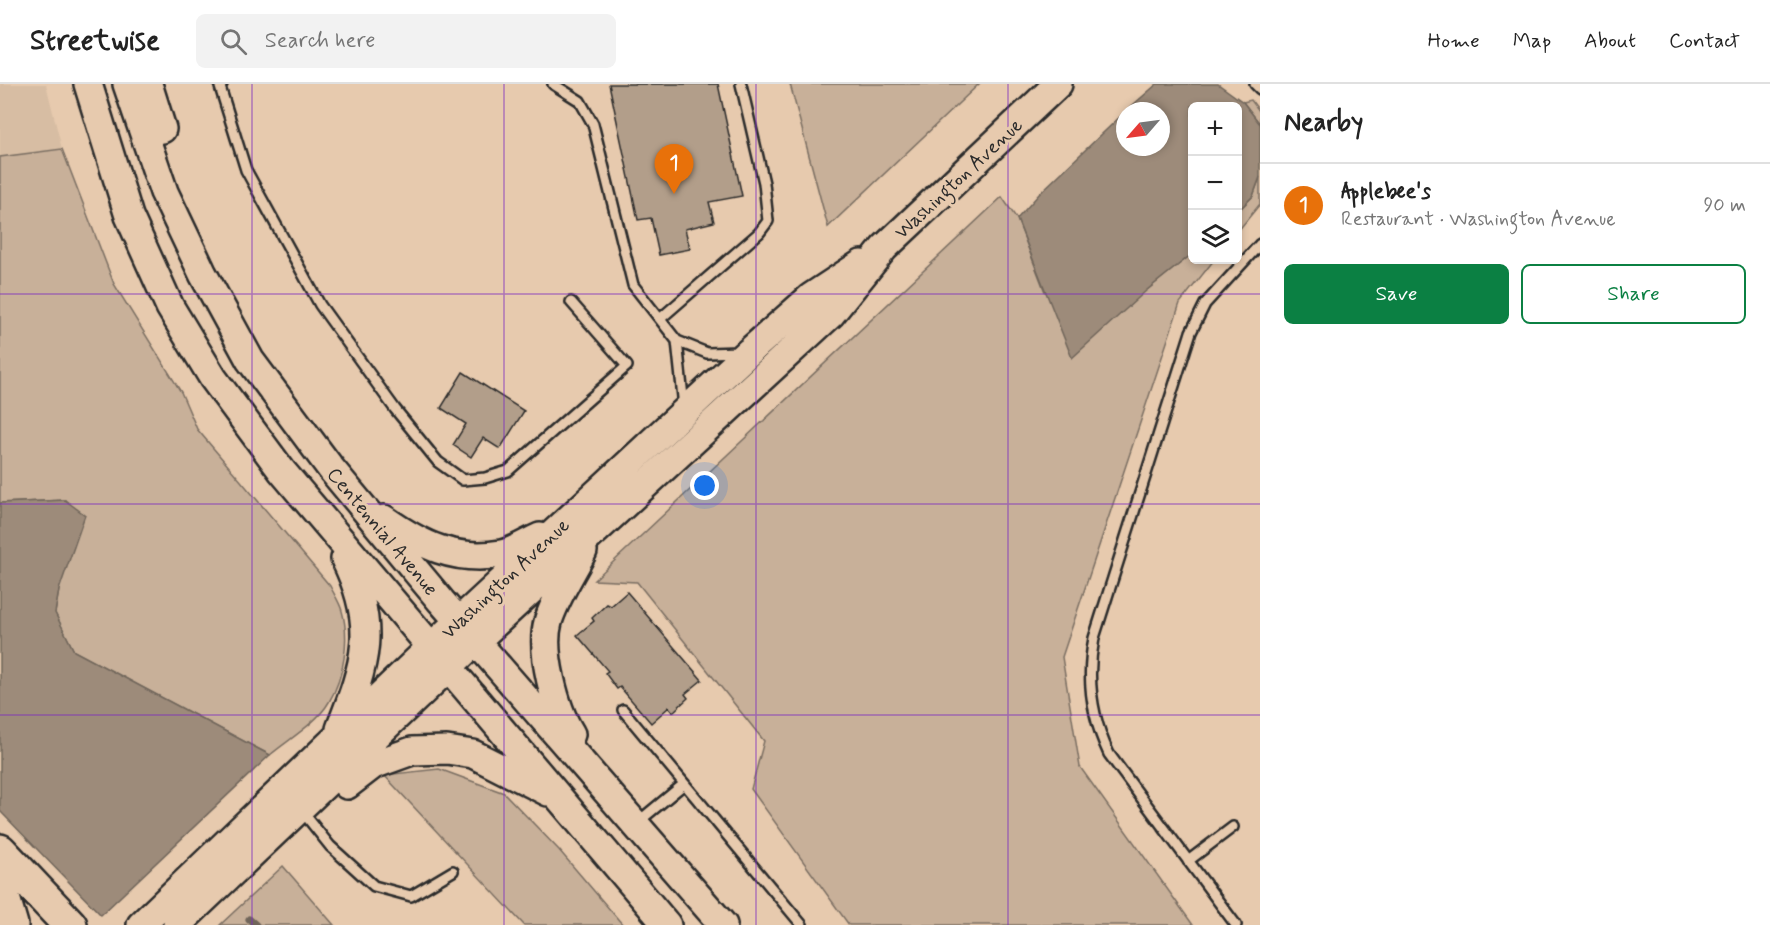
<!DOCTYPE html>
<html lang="en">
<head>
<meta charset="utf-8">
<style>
	body { margin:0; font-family:Mynerve,sans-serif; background:#f2f2f2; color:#222 }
	.controls { position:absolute; right:18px; top:18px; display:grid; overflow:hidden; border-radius:9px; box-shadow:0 3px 9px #0003 }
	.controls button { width:54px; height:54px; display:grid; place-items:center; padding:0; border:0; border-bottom:2px solid #e0e0e0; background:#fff; color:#222; font:30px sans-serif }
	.compass { position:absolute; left:1116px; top:18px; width:54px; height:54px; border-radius:50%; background:#fff; box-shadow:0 3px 9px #0003; rotate:242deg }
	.you { position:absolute; left:705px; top:402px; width:21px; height:21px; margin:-15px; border:4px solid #fff; border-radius:50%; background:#1a73e8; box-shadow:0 0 0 9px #1a73e833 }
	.badge { display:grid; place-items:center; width:39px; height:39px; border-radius:50%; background:#0b8043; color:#fff; font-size:20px; font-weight:700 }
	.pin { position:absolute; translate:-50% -50px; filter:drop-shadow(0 2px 3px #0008) }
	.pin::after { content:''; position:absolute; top:32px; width:21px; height:18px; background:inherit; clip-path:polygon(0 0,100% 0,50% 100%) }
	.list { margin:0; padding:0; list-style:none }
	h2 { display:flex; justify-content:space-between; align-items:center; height:78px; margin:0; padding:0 24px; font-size:26px }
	h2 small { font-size:20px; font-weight:400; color:#767676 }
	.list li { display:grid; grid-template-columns:39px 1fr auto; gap:18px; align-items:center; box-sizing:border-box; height:84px; padding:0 24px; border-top:2px solid #e0e0e0 }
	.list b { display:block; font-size:22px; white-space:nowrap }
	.list p { margin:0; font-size:20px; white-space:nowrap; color:#767676 }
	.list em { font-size:20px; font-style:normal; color:#767676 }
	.actions { display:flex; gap:12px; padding:18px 24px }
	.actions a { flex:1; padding:14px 0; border:2px solid #0b8043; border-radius:9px; text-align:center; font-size:21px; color:#0b8043 }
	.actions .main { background:#0b8043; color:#fff }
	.icon { flex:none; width:33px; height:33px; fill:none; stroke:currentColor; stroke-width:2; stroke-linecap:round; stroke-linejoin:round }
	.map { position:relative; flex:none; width:1260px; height:841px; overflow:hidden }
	header { display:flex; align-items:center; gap:36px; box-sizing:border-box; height:84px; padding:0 30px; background:#fff; border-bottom:2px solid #e0e0e0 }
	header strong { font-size:28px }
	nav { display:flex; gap:33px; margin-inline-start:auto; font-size:21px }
	.search { width:420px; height:54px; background:#f2f2f2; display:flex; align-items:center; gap:15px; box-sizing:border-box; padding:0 21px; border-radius:9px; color:#767676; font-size:22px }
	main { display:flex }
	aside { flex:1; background:#fff }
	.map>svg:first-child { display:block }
	.built { fill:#d7bda3 }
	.green { fill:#c8b099; stroke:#7a6e62; stroke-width:1.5 }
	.water { fill:#9d8b7a; stroke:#6f655a; stroke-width:1.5 }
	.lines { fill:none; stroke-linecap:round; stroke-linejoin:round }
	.stream { stroke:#6f655a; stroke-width:7 }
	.building { fill:#b29e8a; stroke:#2b2b2b; stroke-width:1.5 }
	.lane-casing { stroke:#2b2b2b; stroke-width:14 }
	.secondary-casing { stroke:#2b2b2b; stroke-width:32 }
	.highway-casing { stroke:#2b2b2b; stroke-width:38 }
	.lane { stroke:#e7caae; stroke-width:9 }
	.secondary { stroke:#e7caae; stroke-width:27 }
	.highway { stroke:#e7caae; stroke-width:33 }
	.grid { fill:none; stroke:#7b2cbf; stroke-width:1.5; stroke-opacity:0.55 }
	.labels { text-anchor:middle; stroke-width:6; stroke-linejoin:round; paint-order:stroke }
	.street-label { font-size:20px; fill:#2b2b2b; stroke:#e7caae }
</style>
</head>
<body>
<header>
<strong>Streetwise</strong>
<div class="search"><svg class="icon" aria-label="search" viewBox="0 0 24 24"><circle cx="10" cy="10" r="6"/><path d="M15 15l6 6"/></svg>Search here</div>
<nav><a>Home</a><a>Map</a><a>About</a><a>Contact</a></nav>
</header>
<main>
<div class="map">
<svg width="1260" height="841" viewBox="0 0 1260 841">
	<rect width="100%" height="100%" fill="#e7caae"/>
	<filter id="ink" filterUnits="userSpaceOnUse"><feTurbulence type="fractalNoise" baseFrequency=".0167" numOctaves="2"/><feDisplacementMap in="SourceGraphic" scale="12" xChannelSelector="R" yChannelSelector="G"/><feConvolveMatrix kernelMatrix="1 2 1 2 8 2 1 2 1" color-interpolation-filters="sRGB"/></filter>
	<g filter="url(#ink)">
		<path class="built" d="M0 0H46L62 65 0 73Z"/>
		<path class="green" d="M790 0H979L828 143Z
			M1251 16 1260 28V40L1243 18Z
			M62 65 114 200 181 308 197 345 330 502C334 510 340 519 342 527 350 555 344 593 329 618 317 639 289 655 270 671L74 567 55 529 59 506 65 416 0 419V73Z
			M1260 93V120L1238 147V127L1253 112Z
			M1002 113 1017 135 1045 208 1147 206 1192 170V176H1214L1180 219 1062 573 1080 683 1193 841H849L751 705 764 657 637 498 594 496Z
			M439 685 504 709 559 766 623 841H524L384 691Z
			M283 782 334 841H220Z"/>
		<path class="water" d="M1157 0H1218L1243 18 1260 40V93L1253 112 1238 127V22H1192V170L1147 206 1072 274 1017 135 1040 109 1125 28V63H1161V27H1126Z
			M65 416 85 431 59 506 55 529 74 567 270 671 101 831 0 727V419Z"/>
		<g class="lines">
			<path class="stream" d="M249 835 256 841"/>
		</g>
		<path class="building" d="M609 0H718L742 112 709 118 714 138 685 145 690 165 659 171 651 134 638 136Z
			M463 288 524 327 500 365 483 354 471 373 453 361 466 340 441 324Z
			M627 508 702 596 685 610 688 614 673 628 669 623 651 639 620 603 617 605 605 589 608 587 577 551 594 537 592 534 607 520 611 522Z"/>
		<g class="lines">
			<defs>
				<path id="lane" d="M222 0 220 3 246 86 320 221 395 325 438 378 463 396 485 394 508 387 627 282 571 218
					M553 0 580 17 593 40 633 201 677 257 707 269 739 268
					M1255 0 1260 5
					M660 235 759 149 768 137 764 99 741 0
					M677 257 684 323
					M623 626 802 841
					M306 732 330 762 374 802 411 812 453 787
					M638 738 684 700
					M1188 777 1233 743
					M1236 841 1109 670C1091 632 1086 595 1094 554L1191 248 1205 220 1260 160"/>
				<path id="secondary" d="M88 0 129 132 170 223 213 294 282 387 667 841
					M127 0 164 108 203 190 250 276 332 386 441 517 723 841
					M148 0 162 45
					M384 435C421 461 455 478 501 470 514 468 528 458 540 453
					M340 645C366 579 378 542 345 475
					M571 650C555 625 540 567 548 538 555 514 572 489 583 467
					M347 701 373 681 412 667 447 666 473 670 548 708
					M141 841 431 563 750 267 811 213 861 180
					M177 841 477 556 831 230 884 164 1058 0"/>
				<path id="highway" d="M0 767 70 841
					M0 804 11 841"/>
			</defs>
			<use href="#lane" class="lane-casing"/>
			<use href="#secondary" class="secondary-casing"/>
			<use href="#highway" class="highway-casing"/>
			<use href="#lane" class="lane"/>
			<use href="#secondary" class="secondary"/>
			<use href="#highway" class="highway"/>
		</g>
	</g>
	<path class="grid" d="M252 0V841M504 0V841M756 0V841M1008 0V841M0 210H1260M0 420H1260M0 631H1260"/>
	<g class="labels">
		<g class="street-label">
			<text transform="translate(958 94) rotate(-43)" y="7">Washington Avenue</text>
			<text transform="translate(383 447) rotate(50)" y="7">Centennial Avenue</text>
			<text transform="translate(505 494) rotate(-43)" y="7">Washington Avenue</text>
		</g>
	</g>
</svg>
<div class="controls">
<button>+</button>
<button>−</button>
<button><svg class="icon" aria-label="layers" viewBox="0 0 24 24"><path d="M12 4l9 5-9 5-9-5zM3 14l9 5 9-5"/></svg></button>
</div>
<svg class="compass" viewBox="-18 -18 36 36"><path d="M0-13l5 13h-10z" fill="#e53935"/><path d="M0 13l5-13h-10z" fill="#767676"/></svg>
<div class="you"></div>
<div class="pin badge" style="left:674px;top:110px;background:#e8710a">1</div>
</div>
<aside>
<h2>Nearby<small></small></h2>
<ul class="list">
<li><span class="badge" style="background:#e8710a">1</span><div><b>Applebee's</b><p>Restaurant · Washington Avenue</p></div><em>90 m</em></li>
</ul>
<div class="actions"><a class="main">Save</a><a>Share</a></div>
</aside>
</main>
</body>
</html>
